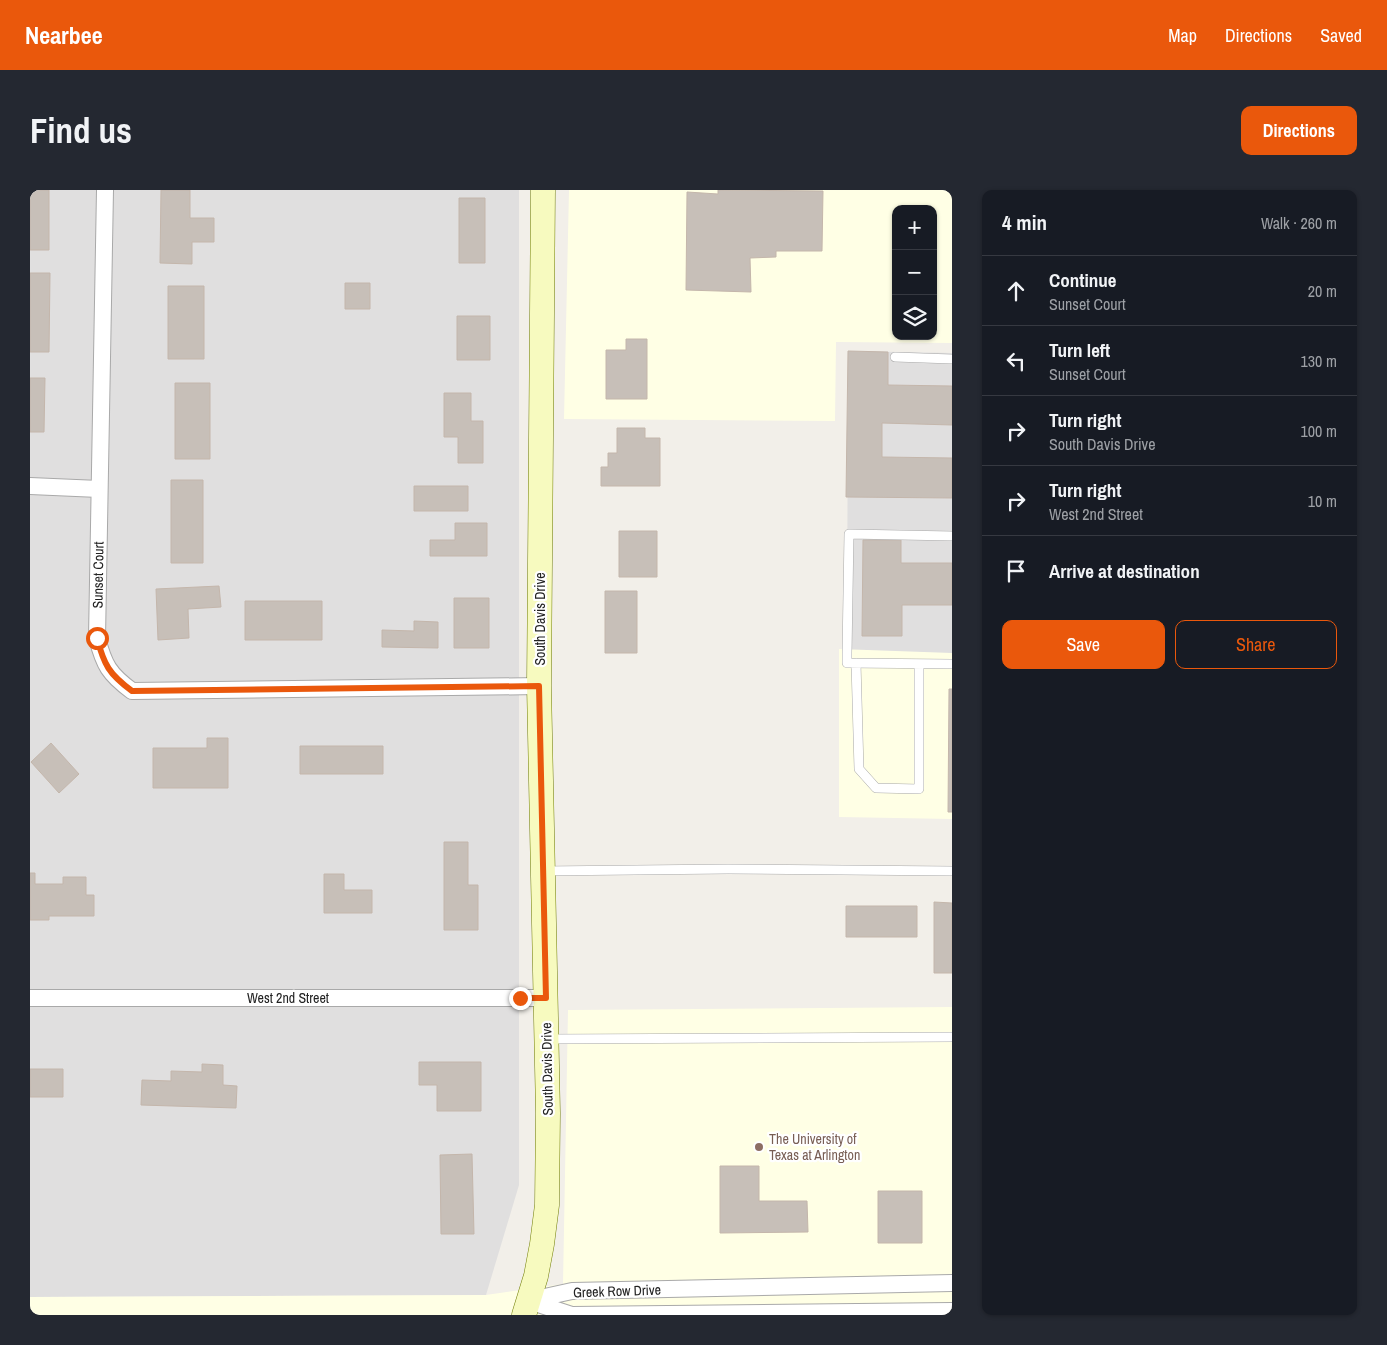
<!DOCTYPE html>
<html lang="en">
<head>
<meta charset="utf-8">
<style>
	body { margin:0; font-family:"Archivo Narrow",sans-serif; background:#242831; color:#f1f3f6 }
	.controls { position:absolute; right:15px; top:15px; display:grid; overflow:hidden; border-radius:10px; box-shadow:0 1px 4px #0004 }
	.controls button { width:45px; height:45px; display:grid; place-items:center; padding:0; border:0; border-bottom:1px solid #363941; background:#171b24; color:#f1f3f6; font:25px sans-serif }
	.stop { position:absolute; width:15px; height:15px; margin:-11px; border:4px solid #ea580c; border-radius:50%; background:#fff }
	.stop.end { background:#ea580c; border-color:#fff; box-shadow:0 1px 5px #0008 }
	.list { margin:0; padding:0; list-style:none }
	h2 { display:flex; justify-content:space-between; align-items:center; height:65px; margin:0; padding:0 20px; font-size:21px }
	h2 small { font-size:16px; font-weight:400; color:#9ea1a6 }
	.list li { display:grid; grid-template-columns:32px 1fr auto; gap:15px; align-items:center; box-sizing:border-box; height:70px; padding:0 20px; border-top:1px solid #363941 }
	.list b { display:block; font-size:19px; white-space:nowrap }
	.list p { margin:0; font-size:16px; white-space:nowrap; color:#9ea1a6 }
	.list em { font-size:16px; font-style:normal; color:#9ea1a6 }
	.actions { display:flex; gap:10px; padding:15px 20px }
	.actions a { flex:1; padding:11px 0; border:1px solid #ea580c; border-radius:10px; text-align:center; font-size:18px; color:#ea580c }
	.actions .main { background:#ea580c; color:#fff }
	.icon { flex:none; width:28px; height:28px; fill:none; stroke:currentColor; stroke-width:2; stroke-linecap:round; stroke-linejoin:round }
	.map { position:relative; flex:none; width:922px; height:1125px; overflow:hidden; border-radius:10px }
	header { display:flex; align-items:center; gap:30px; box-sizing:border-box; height:70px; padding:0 25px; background:#ea580c; color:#fff }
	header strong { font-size:24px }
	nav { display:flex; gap:28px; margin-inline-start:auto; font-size:18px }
	.intro { display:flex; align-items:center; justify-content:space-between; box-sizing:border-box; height:120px; padding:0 30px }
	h1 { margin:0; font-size:35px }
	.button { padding:12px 22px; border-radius:10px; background:#ea580c; color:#fff; font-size:18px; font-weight:700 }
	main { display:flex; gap:30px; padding:0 30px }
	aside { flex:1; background:#171b24; border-radius:10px; box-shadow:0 1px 4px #0004 }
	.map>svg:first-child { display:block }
	.residential { fill:#e0dfdf }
	.education { fill:#ffffe5; fill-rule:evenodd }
	.building { fill:#c7bfb8; stroke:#c4b6ab }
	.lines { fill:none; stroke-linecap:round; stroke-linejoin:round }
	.lane-casing { stroke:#a9a9a9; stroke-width:10 }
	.street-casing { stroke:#a9a9a9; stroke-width:18 }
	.secondary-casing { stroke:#707d05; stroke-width:25 }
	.lane { stroke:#fff; stroke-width:9 }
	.street { stroke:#fff; stroke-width:16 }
	.secondary { stroke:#f7fabf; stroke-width:24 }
	.route { stroke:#ea580c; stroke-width:6 }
	.education-dot { fill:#8d6e63; stroke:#fff; stroke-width:2 }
	.labels { text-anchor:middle; stroke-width:4.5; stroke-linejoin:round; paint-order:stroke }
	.street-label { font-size:14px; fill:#222; stroke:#fff }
	.education-label { font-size:14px; fill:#785e54; stroke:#fff; text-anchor:start }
</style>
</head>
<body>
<header>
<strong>Nearbee</strong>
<nav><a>Map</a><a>Directions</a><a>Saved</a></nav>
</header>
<div class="intro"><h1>Find us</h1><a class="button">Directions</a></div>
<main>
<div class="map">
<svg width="922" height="1125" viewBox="0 0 922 1125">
	<rect width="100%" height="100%" fill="#f2efe9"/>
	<path class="residential" d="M0 0H489V995L456 1105 0 1107Z
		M818 161 922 163V464L817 463Z"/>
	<path class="education" d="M539 0H922V153L806 152 805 231 534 229ZM866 19H903V146H866Z
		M809 459 922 463V629L809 627Z
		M922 817V1125H0V1107L456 1105 533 1094 538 820Z"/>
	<path class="building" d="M0 0H19V60H0Z
		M131 0H160V28H184V52H162V74L130 73Z
		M688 0 793 1 792 61H746V67L720 68 721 102 656 100 657 2 688 4Z
		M429 8H455V73H429Z
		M0 83H20L19 162H0Z
		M315 93H340V119H315Z
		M138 96H174V169H138Z
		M427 126H460V170H427Z
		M596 149H617V209H576V160H596Z
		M818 161 858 162V195L922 196V235L852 233V267L922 268V308L816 307Z
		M0 188H15L14 242H0Z
		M145 193H180V269H145Z
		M414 203H441V231H453V273H428V247H414Z
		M587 238H615V248H630V296H571V277H578V263H587Z
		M141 290H173V373H141Z
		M384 296H438V321H384Z
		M425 333H457V366H400V350H425Z
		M589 341H627V387H589Z
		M833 350H871V373H922V415H872V446H832Z
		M189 396 191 417 158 419 159 448 128 450 126 399Z
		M575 401H607V463H575Z
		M424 408H459V458H424Z
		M215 411H292V450H215Z
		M384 431 408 432V458L352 457V440L384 441Z
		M919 499H922V622H918Z
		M177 548H198V598H123V558H177Z
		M21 553 49 584 29 603 1 572Z
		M270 556H353V584H270Z
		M414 652H438V695H448V740H414Z
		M0 683H5V694H33V687H56V705H64V726H19V730H0Z
		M294 684H314V700H342V723H294Z
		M904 712 922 713V783H904Z
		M816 716H887V747H816Z
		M389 872H451V921H407V895H389Z
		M172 874 193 875V895L207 896 206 918 111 915 112 890 141 891V881L172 882Z
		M0 879H33V907H0Z
		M442 964 444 1044H411L410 965Z
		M690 976H729V1011H777L778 1042 690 1043Z
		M848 1001H892V1053H848Z"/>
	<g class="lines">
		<defs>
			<path id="lane" d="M865 167 922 169
				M922 346 819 344 817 463V473L922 474
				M826 473 829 579 846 598 889 599V474
				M513 681 698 679 922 681
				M517 849 922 847"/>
			<path id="street" d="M75 0 67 448C74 475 79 484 102 501L509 496
				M0 296 69 299
				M0 808H515
				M501 1110 542 1101 922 1093
				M499 1111 542 1125 922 1121"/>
			<path id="secondary" d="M494 1125 506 1086 512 1054 517 1015 518 923 509 496 513 0"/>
		</defs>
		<use href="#lane" class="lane-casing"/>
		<use href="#street" class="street-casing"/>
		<use href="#secondary" class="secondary-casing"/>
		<use href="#lane" class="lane"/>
		<use href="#street" class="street"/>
		<use href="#secondary" class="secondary"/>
	</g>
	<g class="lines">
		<path class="route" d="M67 448C74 475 79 484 102 501L509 496 516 808H490"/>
	</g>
	<circle class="education-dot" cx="729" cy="957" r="5"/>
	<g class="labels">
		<g class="street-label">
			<text transform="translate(68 385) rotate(-89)" y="5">Sunset Court</text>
			<text transform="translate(510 429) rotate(-90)" y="5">South Davis Drive</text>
			<text x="258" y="813">West 2nd Street</text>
			<text transform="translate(517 879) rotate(-91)" y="5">South Davis Drive</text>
			<text transform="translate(587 1101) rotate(-2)" y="5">Greek Row Drive</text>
		</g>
		<g class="education-label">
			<text x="739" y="954">The University of<tspan x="739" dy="16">Texas at Arlington</tspan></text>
		</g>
	</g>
</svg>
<div class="controls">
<button>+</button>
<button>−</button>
<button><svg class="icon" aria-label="layers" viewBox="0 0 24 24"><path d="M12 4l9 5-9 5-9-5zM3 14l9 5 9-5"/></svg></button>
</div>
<div class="stop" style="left:67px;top:448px"></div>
<div class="stop end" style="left:490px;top:808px"></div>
</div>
<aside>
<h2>4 min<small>Walk · 260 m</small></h2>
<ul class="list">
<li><svg class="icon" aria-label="ahead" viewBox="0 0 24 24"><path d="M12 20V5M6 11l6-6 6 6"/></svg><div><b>Continue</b><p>Sunset Court</p></div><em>20 m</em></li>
<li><svg class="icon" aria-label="left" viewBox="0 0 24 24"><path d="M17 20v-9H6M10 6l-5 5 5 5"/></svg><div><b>Turn left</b><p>Sunset Court</p></div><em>130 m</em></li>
<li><svg class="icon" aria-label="right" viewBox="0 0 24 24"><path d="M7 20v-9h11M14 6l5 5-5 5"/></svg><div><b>Turn right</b><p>South Davis Drive</p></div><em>100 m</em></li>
<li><svg class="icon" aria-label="right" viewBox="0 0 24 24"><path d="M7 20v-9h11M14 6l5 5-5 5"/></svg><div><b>Turn right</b><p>West 2nd Street</p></div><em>10 m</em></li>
<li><svg class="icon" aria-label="arrive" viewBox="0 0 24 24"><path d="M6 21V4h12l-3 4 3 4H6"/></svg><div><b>Arrive at destination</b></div></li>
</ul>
<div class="actions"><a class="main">Save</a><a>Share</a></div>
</aside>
</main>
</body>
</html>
